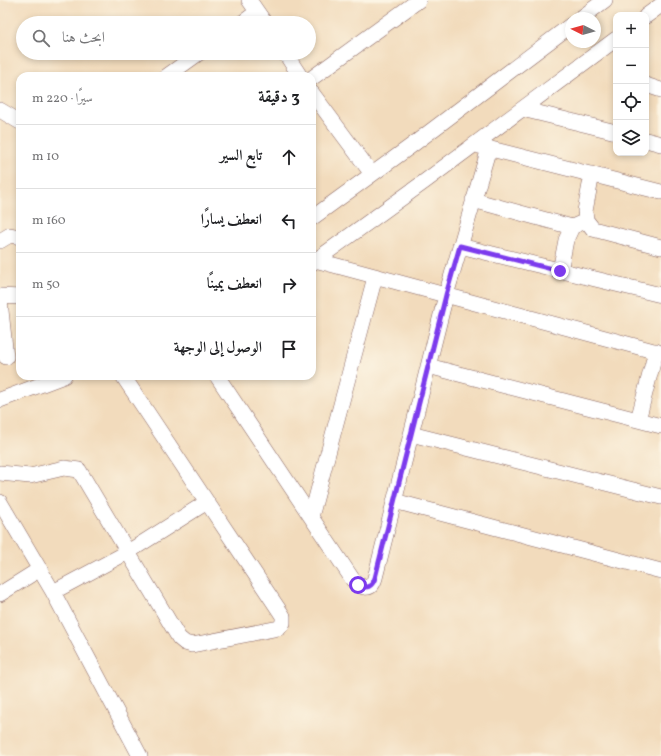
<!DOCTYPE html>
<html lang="ar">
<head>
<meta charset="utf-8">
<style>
	body { margin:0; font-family:Vollkorn,Amiri,serif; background:#f2f2f2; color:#202124; direction:rtl }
	.controls { position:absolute; right:12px; top:12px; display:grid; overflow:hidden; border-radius:8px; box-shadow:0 2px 6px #0003 }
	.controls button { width:36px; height:36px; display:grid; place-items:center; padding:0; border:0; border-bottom:1px solid #e0e0e0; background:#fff; color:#202124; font:20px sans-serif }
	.compass { position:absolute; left:565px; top:12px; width:36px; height:36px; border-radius:50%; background:#fff; box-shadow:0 2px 6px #0003; rotate:275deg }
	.stop { position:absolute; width:12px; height:12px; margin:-9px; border:3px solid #7c3aed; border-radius:50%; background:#fff }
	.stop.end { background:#7c3aed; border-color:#fff; box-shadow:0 1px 4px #0008 }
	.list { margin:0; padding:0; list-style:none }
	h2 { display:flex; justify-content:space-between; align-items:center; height:52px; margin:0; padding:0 16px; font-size:17px }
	h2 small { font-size:13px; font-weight:400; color:#757577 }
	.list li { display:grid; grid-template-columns:26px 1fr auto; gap:12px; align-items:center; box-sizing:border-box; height:64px; padding:0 16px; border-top:1px solid #e0e0e0 }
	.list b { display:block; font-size:15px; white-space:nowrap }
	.list em { font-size:13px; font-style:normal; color:#757577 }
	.icon { flex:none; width:22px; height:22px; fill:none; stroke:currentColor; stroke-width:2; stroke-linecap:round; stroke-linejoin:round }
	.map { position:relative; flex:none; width:661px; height:756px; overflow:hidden; direction:ltr }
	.search { position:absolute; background:#fff; box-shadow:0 2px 6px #0003; left:16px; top:16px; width:300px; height:44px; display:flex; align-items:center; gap:10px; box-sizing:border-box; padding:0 14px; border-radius:22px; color:#757577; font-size:15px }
	.panel { position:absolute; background:#fff; box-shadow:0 2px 6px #0003; left:16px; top:72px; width:300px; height:308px; border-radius:12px; direction:rtl }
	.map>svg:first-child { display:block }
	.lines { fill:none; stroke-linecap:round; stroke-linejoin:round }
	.minor-casing { stroke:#85615e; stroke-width:16 }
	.minor { stroke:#fff; stroke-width:15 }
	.route { stroke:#7c3aed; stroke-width:5 }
</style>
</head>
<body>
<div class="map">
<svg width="661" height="756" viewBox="0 0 661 756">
	<rect width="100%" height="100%" fill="#fcf5e5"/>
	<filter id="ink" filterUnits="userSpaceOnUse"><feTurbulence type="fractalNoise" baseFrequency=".025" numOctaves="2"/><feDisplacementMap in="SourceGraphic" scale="8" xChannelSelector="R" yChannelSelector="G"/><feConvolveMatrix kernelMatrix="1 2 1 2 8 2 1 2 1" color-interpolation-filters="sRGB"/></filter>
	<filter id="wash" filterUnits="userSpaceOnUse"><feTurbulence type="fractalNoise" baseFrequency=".012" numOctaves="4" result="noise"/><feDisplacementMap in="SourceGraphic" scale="16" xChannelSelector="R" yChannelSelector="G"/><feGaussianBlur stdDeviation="0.9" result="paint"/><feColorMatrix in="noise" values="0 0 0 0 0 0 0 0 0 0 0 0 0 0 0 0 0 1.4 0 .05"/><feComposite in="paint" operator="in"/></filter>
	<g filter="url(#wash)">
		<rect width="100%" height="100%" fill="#f2dbbc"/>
	</g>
	<g filter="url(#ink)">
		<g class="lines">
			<defs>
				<path id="minor" d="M249 0 265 23
					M646 16 661 5
					M581 18 605 0
					M242 23 257 12
					M285 53 300 76
					M167 76 199 53
					M312 78 419 0
					M646 85 661 90
					M312 93 372 174
					M522 109 616 132
					M0 110 20 122
					M646 140 661 144
					M479 146 661 192
					M592 174 585 211 586 220 593 229 661 247
					M473 200 572 227
					M312 218 411 146 571 25
					M0 241 10 235 20 237
					M460 246 661 295
					M315 260 661 353
					M312 263 424 182 616 39
					M560 271 566 240 572 227 581 223
					M0 296 20 297
					M0 301 6 357
					M428 366 661 426
					M217 376 353 580C361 588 371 592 375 578L446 295 489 148
					M0 400 64 376
					M638 420 656 351
					M411 434 661 497
					M0 473 30 476 64 468 79 470 179 638 185 643 192 645 279 628 283 623V616L123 376
					M394 501 661 571
					M0 502 53 592 140 756
					M311 517 375 277
					M53 592 128 552 207 502
					M0 594 40 569"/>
			</defs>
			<use href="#minor" class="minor-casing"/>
			<use href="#minor" class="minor"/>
		</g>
	</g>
	<g class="lines" filter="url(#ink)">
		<path class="route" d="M358 585C367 589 372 587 375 578L446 295 460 246 560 271"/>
	</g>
</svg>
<div class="controls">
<button>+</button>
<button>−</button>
<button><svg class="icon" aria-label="locate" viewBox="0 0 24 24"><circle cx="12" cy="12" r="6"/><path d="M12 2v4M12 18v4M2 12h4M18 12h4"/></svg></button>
<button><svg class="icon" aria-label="layers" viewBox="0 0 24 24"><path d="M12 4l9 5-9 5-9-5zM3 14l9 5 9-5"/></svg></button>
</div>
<svg class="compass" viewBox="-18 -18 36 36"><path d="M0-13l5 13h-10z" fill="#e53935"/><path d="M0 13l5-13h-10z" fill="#757577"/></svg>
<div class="stop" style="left:358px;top:585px"></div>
<div class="stop end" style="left:560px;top:271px"></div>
<div class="search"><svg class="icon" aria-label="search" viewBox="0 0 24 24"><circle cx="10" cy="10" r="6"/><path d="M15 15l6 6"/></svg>ابحث هنا</div>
<section class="panel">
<h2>3 دقيقة<small>سيرًا · 220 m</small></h2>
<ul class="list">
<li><svg class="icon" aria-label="ahead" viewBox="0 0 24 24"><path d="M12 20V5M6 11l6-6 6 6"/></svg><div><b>تابع السير</b></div><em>10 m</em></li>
<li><svg class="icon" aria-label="left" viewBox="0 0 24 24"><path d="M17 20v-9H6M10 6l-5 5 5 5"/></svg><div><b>انعطف يسارًا</b></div><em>160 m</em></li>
<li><svg class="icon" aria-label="right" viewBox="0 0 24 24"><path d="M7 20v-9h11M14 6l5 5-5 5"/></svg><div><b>انعطف يمينًا</b></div><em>50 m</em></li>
<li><svg class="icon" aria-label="arrive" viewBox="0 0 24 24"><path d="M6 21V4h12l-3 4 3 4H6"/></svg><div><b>الوصول إلى الوجهة</b></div></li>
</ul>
</section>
</div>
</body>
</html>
